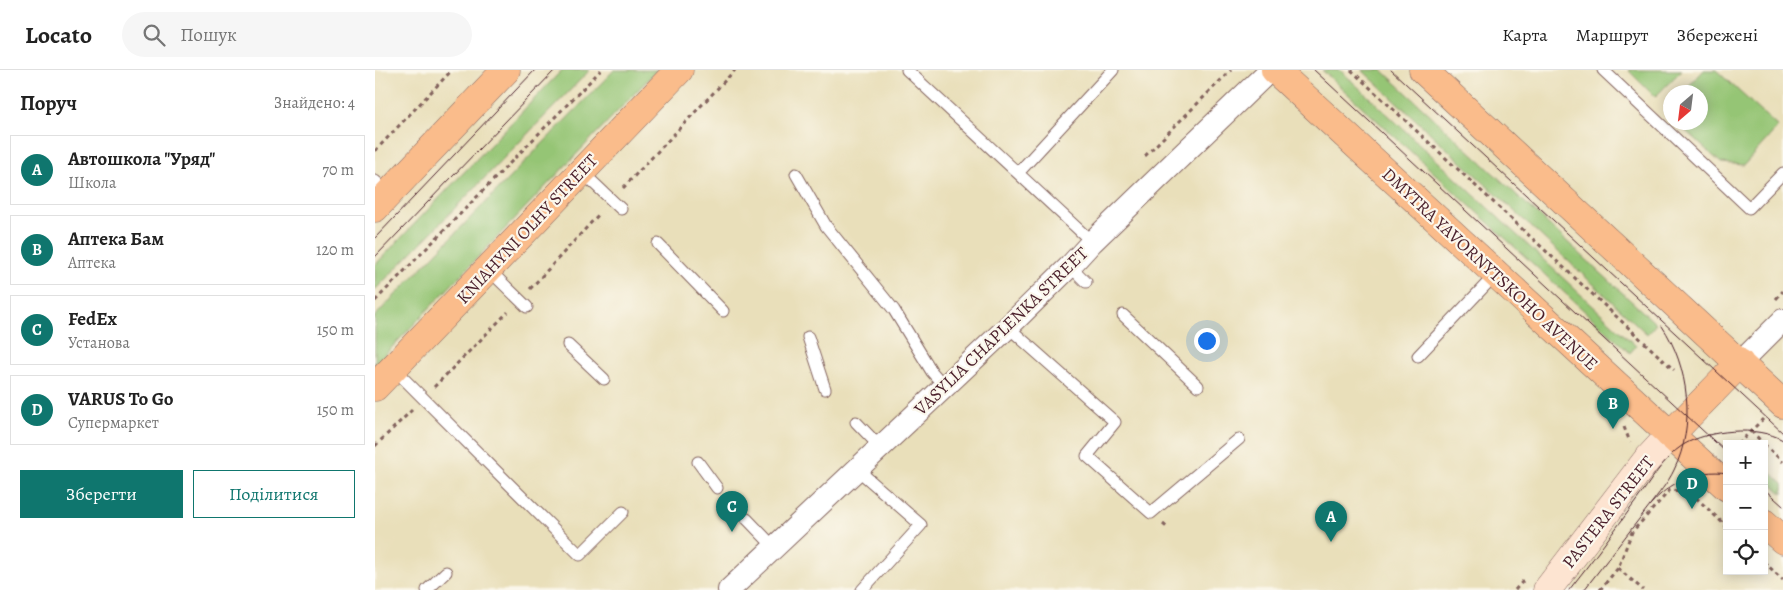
<!DOCTYPE html>
<html lang="uk">
<head>
<meta charset="utf-8">
<style>
	body { margin:0; font-family:Alegreya,serif; background:#f6f6f6; color:#222 }
	.controls { position:absolute; right:15px; bottom:15px; display:grid; overflow:hidden; border-radius:0px; box-shadow:0 2px 12px #0003 }
	.controls button { width:45px; height:45px; display:grid; place-items:center; padding:0; border:0; border-bottom:1px solid #e0e0e0; background:#fff; color:#222; font:25px sans-serif }
	.compass { position:absolute; left:1288px; top:15px; width:45px; height:45px; border-radius:50%; background:#fff; box-shadow:0 2px 12px #0003; rotate:208deg }
	.you { position:absolute; left:831px; top:270px; width:18px; height:18px; margin:-12px; border:4px solid #fff; border-radius:50%; background:#1a73e8; box-shadow:0 0 0 8px #1a73e833 }
	.badge { display:grid; place-items:center; width:32px; height:32px; border-radius:50%; background:#0f766e; color:#fff; font-size:16px; font-weight:700 }
	.pin { position:absolute; translate:-50% -41px; filter:drop-shadow(0 1px 2px #0008) }
	.pin::after { content:''; position:absolute; top:26px; width:18px; height:15px; background:inherit; clip-path:polygon(0 0,100% 0,50% 100%) }
	.list { margin:0; padding:0; list-style:none }
	h2 { display:flex; justify-content:space-between; align-items:center; height:65px; margin:0; padding:0 20px; font-size:21px }
	h2 small { font-size:16px; font-weight:400; color:#767676 }
	.list li { display:grid; grid-template-columns:32px 1fr auto; gap:15px; align-items:center; box-sizing:border-box; height:70px; margin:0 10px 10px; padding:0 10px; border:1px solid #e0e0e0; border-radius:0px }
	.list b { display:block; font-size:19px; white-space:nowrap }
	.list p { margin:0; font-size:16px; white-space:nowrap; color:#767676 }
	.list em { font-size:16px; font-style:normal; color:#767676 }
	.actions { display:flex; gap:10px; padding:15px 20px }
	.actions a { flex:1; padding:11px 0; border:1px solid #0f766e; border-radius:0px; text-align:center; font-size:18px; color:#0f766e }
	.actions .main { background:#0f766e; color:#fff }
	.icon { flex:none; width:28px; height:28px; fill:none; stroke:currentColor; stroke-width:2; stroke-linecap:round; stroke-linejoin:round }
	.map { position:relative; flex:none; width:1408px; height:520px; overflow:hidden }
	header { display:flex; align-items:center; gap:30px; box-sizing:border-box; height:70px; padding:0 25px; background:#fff; border-bottom:1px solid #e0e0e0 }
	header strong { font-size:24px }
	nav { display:flex; gap:28px; margin-inline-start:auto; font-size:18px }
	.search { width:350px; height:45px; background:#f6f6f6; display:flex; align-items:center; gap:12px; box-sizing:border-box; padding:0 18px; border-radius:28px; color:#767676; font-size:19px }
	main { display:flex }
	aside { flex:1; background:#fff }
	.map>svg:first-child { display:block }
	.green { fill:#95c574; stroke:#707250 }
	.lines { fill:none; stroke-linecap:round; stroke-linejoin:round }
	.service-casing { stroke:#82625d; stroke-width:13 }
	.minor-casing { stroke:#82625d; stroke-width:24 }
	.secondary-casing { stroke:#82625d; stroke-width:29 }
	.primary-casing { stroke:#82625d; stroke-width:29 }
	.path { stroke:#82625d; stroke-width:3; stroke-dasharray:4 4; stroke-linecap:butt }
	.service { stroke:#fff; stroke-width:11 }
	.minor { stroke:#fff; stroke-width:22 }
	.secondary { stroke:#fde4d1; stroke-width:28 }
	.primary { stroke:#fabc8b; stroke-width:28 }
	.tram { stroke:#4a1f2b; stroke-width:1 }
	.labels { text-anchor:middle; stroke-width:4.5; stroke-linejoin:round; paint-order:stroke }
	.street-label { font-size:18px; fill:#4a1f2b; stroke:#fbf7ec }
</style>
</head>
<body>
<header>
<strong>Locato</strong>
<div class="search"><svg class="icon" aria-label="search" viewBox="0 0 24 24"><circle cx="10" cy="10" r="6"/><path d="M15 15l6 6"/></svg>Пошук</div>
<nav><a>Карта</a><a>Маршрут</a><a>Збережені</a></nav>
</header>
<main>
<aside>
<h2>Поруч<small>Знайдено: 4</small></h2>
<ul class="list">
<li><span class="badge">A</span><div><b>Автошкола &quot;Уряд&quot;</b><p>Школа</p></div><em>70 m</em></li>
<li><span class="badge">B</span><div><b>Аптека Бам</b><p>Аптека</p></div><em>120 m</em></li>
<li><span class="badge">C</span><div><b>FedEx</b><p>Установа</p></div><em>150 m</em></li>
<li><span class="badge">D</span><div><b>VARUS To Go</b><p>Супермаркет</p></div><em>150 m</em></li>
</ul>
<div class="actions"><a class="main">Зберегти</a><a>Поділитися</a></div>
</aside>
<div class="map">
<svg width="1408" height="520" viewBox="0 0 1408 520">
	<rect width="100%" height="100%" fill="#fbf7ec"/>
	<filter id="ink" filterUnits="userSpaceOnUse"><feTurbulence type="fractalNoise" baseFrequency=".02" numOctaves="2"/><feDisplacementMap in="SourceGraphic" scale="10" xChannelSelector="R" yChannelSelector="G"/><feConvolveMatrix kernelMatrix="1 2 1 2 8 2 1 2 1" color-interpolation-filters="sRGB"/></filter>
	<filter id="wash" filterUnits="userSpaceOnUse"><feTurbulence type="fractalNoise" baseFrequency=".0096" numOctaves="4" result="noise"/><feDisplacementMap in="SourceGraphic" scale="20" xChannelSelector="R" yChannelSelector="G"/><feGaussianBlur stdDeviation="1.12" result="paint"/><feColorMatrix in="noise" values="0 0 0 0 0 0 0 0 0 0 0 0 0 0 0 0 0 1.4 0 .05"/><feComposite in="paint" operator="in"/></filter>
	<g filter="url(#wash)">
		<rect width="100%" height="100%" fill="#e9dfba"/>
		<path class="green" d="M187 0H215L0 220V195Z
			M239 0H282L0 295V246Z
			M947 0H965L1261 276 1255 283Z
			M987 0H1007L1281 254 1272 264Z
			M1253 0H1307L1280 27Z
			M1329 0H1341L1403 57 1369 95 1346 93 1302 53 1326 52V22H1308Z
			M1389 396 1408 414V424L1389 407Z"/>
	</g>
	<g filter="url(#ink)">
		<g class="lines">
			<defs>
				<path id="service" d="M532 0 717 172
					M1228 0 1374 138 1408 103
					M206 101 246 139
					M643 103 738 0
					M421 104 451 156 519 240 557 302 570 317
					M0 111 14 123
					M283 174 348 241
					M695 196 711 212
					M113 199 152 237
					M748 245 823 316
					M633 257 740 352 712 386 776 443 864 369
					M433 267 450 319
					M193 275 229 309
					M1043 286 1121 204
					M18 298 205 485 248 442
					M481 352 506 378
					M323 392 342 418
					M483 400 546 455 487 520
					M372 449 399 477
					M52 520 71 502"/>
				<path id="minor" d="M1365 293 1408 250
					M354 520 633 257 695 196 717 172 895 0"/>
				<path id="secondary" d="M1172 520 1271 391 1295 365"/>
				<path id="primary" d="M900 0 1352 417
					M1048 0 1408 334
					M0 138 131 0
					M0 317 304 0
					M1295 365 1365 293
					M1389 453 1408 470"/>
			</defs>
			<use href="#service" class="service-casing"/>
			<use href="#minor" class="minor-casing"/>
			<use href="#secondary" class="secondary-casing"/>
			<use href="#primary" class="primary-casing"/>
			<path class="path" d="M976 0 1299 300
				M0 81 77 0
				M770 86 856 0
				M248 118 360 0
				M155 219 225 143
				M1401 229 1408 221
				M0 231 226 0
				M59 317 133 242
				M1249 357 1255 372
				M1376 361 1389 374
				M1363 374 1388 349
				M1389 374 1408 392
				M0 376 37 340
				M788 454 794 459
				M1389 492 1408 510
				M1243 498 1268 520
				M1140 520 1148 511
				M1225 520 1243 498 1257 462 1295 420 1315 422 1352 457"/>
			<use href="#service" class="service"/>
			<use href="#minor" class="minor"/>
			<use href="#secondary" class="secondary"/>
			<use href="#primary" class="primary"/>
			<path class="tram" d="M939 0 1352 383
				M1016 0 1408 363
				M0 168 160 0
				M0 187 180 0
				M1389 419 1408 436
				M1275 435C1283 424 1293 413 1299 400 1321 356 1314 296 1287 256
				M1194 520C1217 491 1239 461 1261 431 1275 413 1288 388 1308 375 1333 360 1382 355 1408 370
				M1209 520 1275 435C1294 413 1322 398 1352 403"/>
		</g>
	</g>
	<g class="labels">
		<g class="street-label">
			<text transform="translate(152 159) rotate(-47)" y="6">KNIAHYNI OLHY STREET</text>
			<text transform="translate(1115 199) rotate(43)" y="6">DMYTRA YAVORNYTSKOHO AVENUE</text>
			<text transform="translate(626 261) rotate(-44)" y="6">VASYLIA CHAPLENKA STREET</text>
			<text transform="translate(1233 442) rotate(-52)" y="6">PASTERA STREET</text>
		</g>
	</g>
</svg>
<div class="controls">
<button>+</button>
<button>−</button>
<button><svg class="icon" aria-label="locate" viewBox="0 0 24 24"><circle cx="12" cy="12" r="6"/><path d="M12 2v4M12 18v4M2 12h4M18 12h4"/></svg></button>
</div>
<svg class="compass" viewBox="-18 -18 36 36"><path d="M0-13l5 13h-10z" fill="#e53935"/><path d="M0 13l5-13h-10z" fill="#767676"/></svg>
<div class="you"></div>
<div class="pin badge" style="left:956px;top:472px">A</div>
<div class="pin badge" style="left:1238px;top:359px">B</div>
<div class="pin badge" style="left:357px;top:462px">C</div>
<div class="pin badge" style="left:1317px;top:439px">D</div>
</div>
</main>
</body>
</html>
